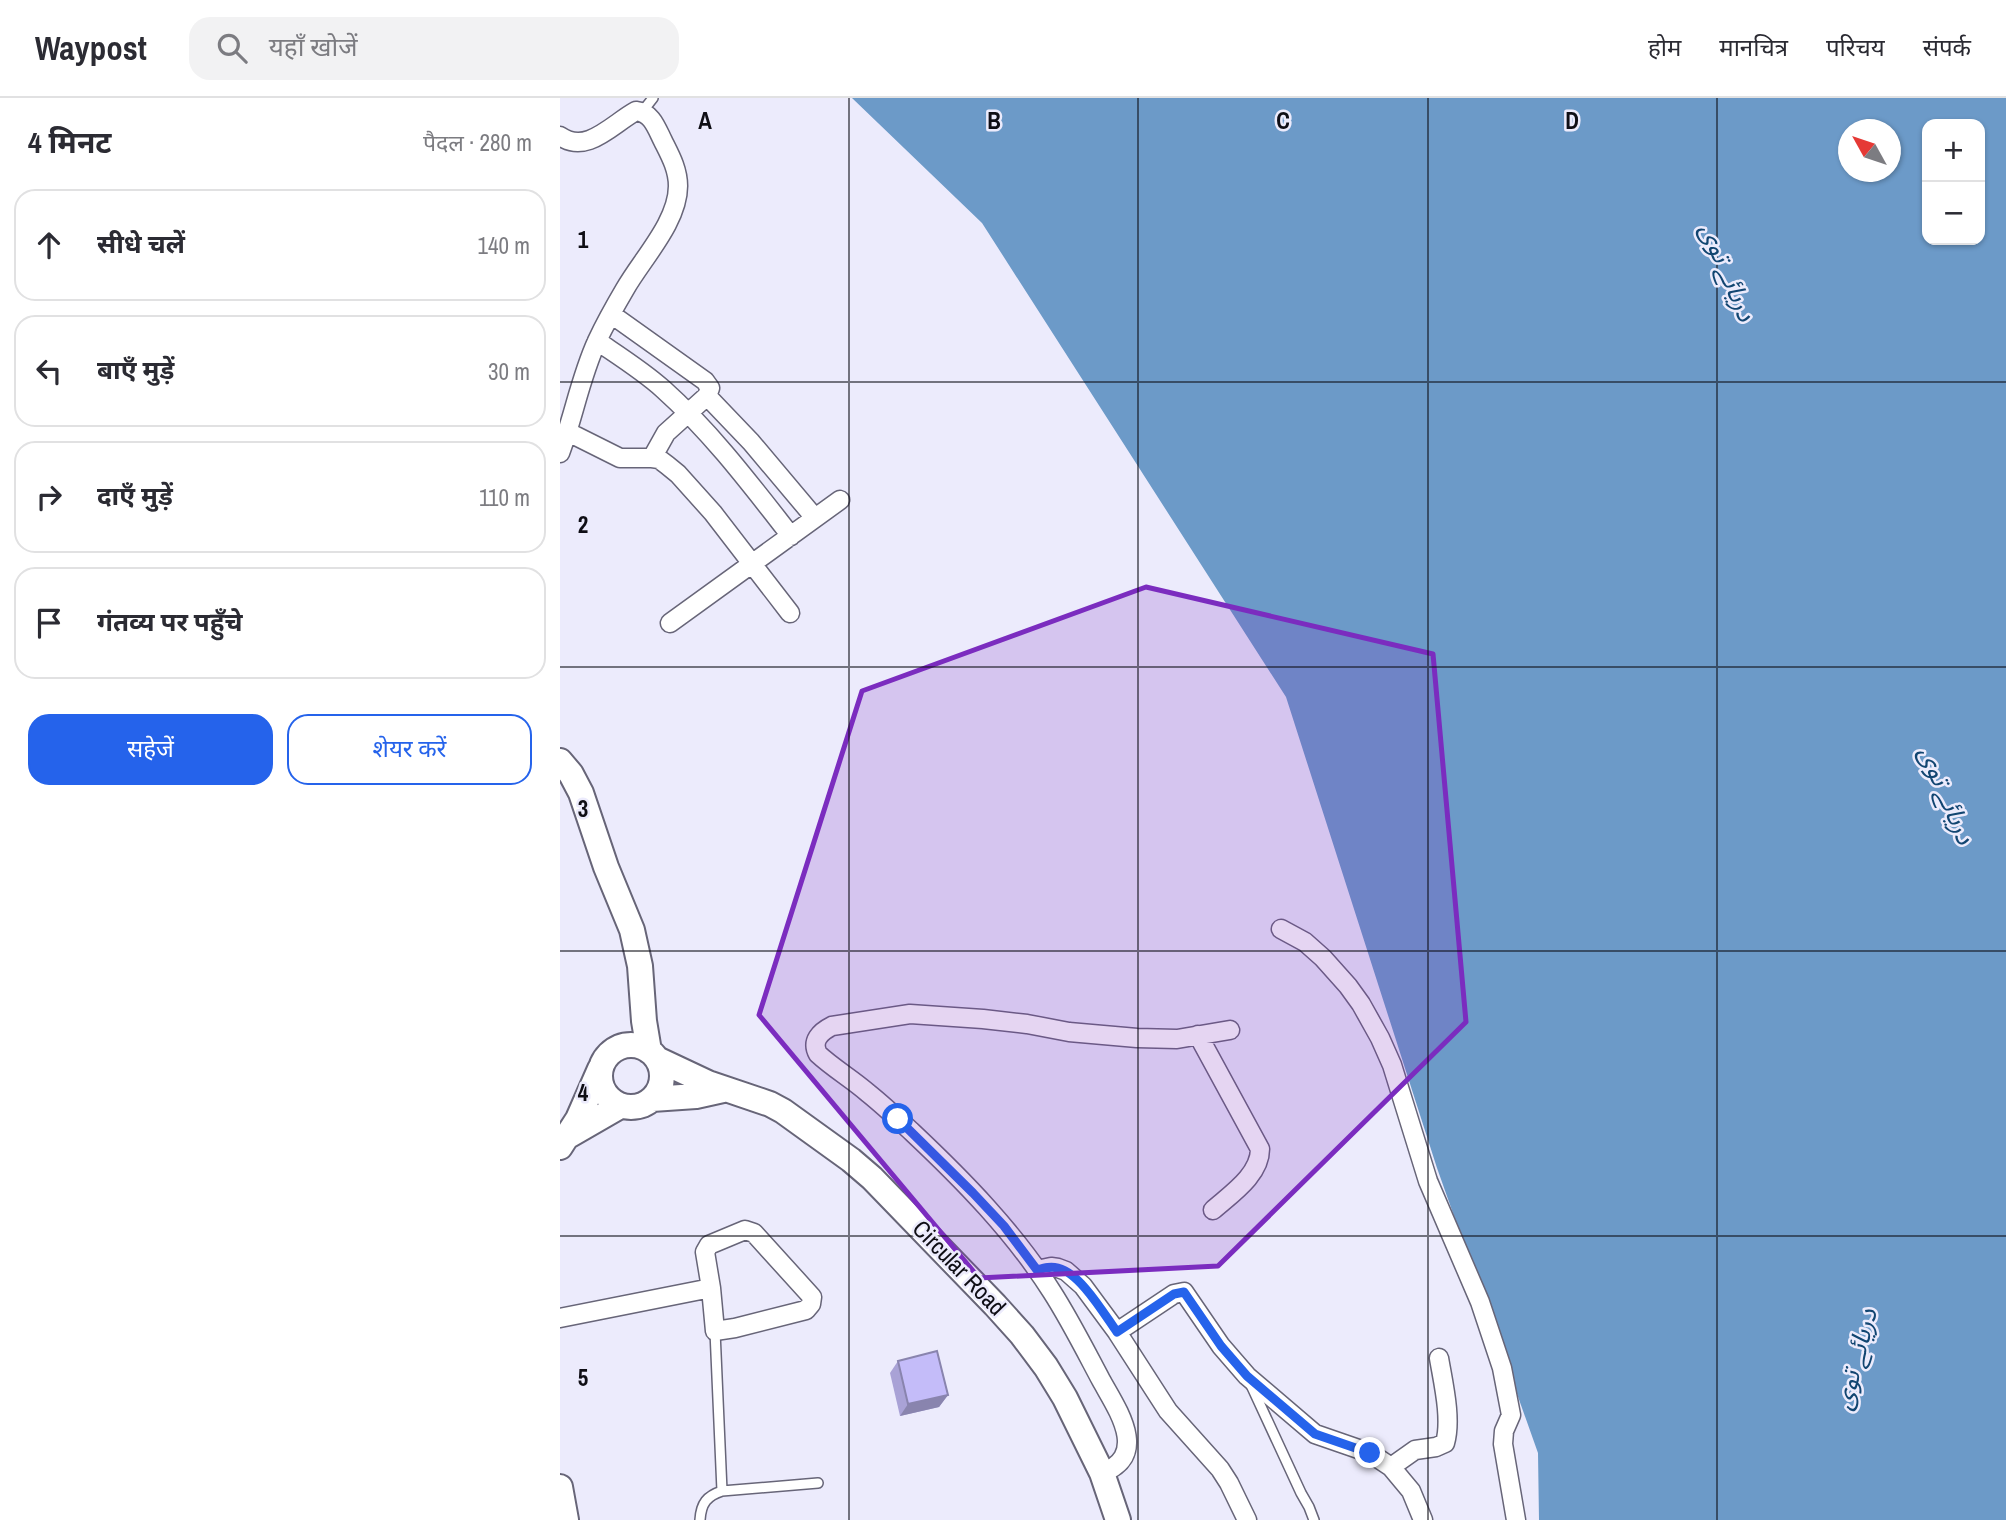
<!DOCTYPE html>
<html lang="hi">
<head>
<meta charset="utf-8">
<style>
	body { margin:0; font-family:"Archivo Narrow","Noto Sans Arabic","Noto Sans Devanagari",sans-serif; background:#f2f2f3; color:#2b2b33 }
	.controls { position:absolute; right:21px; top:21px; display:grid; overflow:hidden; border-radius:14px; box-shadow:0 2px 5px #0004 }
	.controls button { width:63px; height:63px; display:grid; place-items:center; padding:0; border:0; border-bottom:2px solid #e1e1e2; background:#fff; color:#2b2b33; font:35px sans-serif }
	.compass { position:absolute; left:1278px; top:21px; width:63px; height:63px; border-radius:50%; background:#fff; box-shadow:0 2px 5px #0004; rotate:310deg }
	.stop { position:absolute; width:21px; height:21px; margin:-16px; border:5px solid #2563eb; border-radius:50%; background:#fff }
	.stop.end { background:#2563eb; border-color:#fff; box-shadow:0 2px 7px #0008 }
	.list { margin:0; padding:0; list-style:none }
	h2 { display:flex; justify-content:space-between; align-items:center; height:91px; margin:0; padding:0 28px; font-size:30px }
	h2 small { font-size:23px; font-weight:400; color:#7c7c81 }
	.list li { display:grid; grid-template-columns:46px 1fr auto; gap:21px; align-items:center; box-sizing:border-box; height:112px; margin:0 14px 14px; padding:0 14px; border:2px solid #e1e1e2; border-radius:21px }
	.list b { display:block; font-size:26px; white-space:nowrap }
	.list em { font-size:23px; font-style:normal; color:#7c7c81 }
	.actions { display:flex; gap:14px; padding:21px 28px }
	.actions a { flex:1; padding:16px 0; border:2px solid #2563eb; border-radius:21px; text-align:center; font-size:24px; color:#2563eb }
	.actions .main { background:#2563eb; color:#fff }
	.icon { flex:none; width:38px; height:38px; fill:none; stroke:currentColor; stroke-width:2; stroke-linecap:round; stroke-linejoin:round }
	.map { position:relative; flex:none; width:1446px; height:1422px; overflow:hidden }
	header { display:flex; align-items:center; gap:42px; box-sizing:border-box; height:98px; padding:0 35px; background:#fff; border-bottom:2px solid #e1e1e2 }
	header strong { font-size:33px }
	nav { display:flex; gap:38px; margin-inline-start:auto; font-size:24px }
	.search { width:490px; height:63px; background:#f2f2f3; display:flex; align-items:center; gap:18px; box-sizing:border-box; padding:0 24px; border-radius:21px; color:#7c7c81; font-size:26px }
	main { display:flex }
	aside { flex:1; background:#fff }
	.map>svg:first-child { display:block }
	.water { fill:#6c9ac8; fill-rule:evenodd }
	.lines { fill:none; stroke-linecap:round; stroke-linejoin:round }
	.lane-casing { stroke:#676578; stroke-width:12 }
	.street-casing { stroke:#676578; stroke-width:21 }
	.secondary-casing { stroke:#676578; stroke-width:28 }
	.lane { stroke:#fff; stroke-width:9 }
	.street { stroke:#fff; stroke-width:18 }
	.secondary { stroke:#fff; stroke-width:24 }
	.wall { fill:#a9a2d6 }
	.shaded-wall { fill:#8984ae }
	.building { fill:#c4bcf9; stroke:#8984ae; stroke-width:2 }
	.route { stroke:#2563eb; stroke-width:9 }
	.marked { fill:#7b2cbf; fill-opacity:0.2; stroke:#7b2cbf; stroke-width:5; stroke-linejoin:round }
	.grid { fill:none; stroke:#0f0e15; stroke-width:2; stroke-opacity:0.55 }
	.labels { text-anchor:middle; stroke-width:5; stroke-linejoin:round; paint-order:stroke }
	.street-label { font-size:24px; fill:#0f0e15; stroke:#ecebfc }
	.water-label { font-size:26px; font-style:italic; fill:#114571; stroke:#ecebfc }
	.grid-label { font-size:23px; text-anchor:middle; font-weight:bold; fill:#0f0e15; stroke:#ecebfc; stroke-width:5; stroke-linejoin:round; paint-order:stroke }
</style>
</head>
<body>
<header>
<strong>Waypost</strong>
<div class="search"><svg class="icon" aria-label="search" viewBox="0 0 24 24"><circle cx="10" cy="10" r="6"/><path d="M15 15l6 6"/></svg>यहाँ खोजें</div>
<nav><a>होम</a><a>मानचित्र</a><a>परिचय</a><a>संपर्क</a></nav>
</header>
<main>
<aside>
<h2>4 मिनट<small>पैदल · 280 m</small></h2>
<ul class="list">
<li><svg class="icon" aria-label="ahead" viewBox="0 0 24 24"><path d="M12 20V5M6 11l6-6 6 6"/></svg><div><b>सीधे चलें</b></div><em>140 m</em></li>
<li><svg class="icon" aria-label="left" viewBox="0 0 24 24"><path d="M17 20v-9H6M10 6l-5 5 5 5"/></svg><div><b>बाएँ मुड़ें</b></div><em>30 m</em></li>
<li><svg class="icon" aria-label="right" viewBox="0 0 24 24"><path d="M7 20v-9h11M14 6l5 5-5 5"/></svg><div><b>दाएँ मुड़ें</b></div><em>110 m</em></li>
<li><svg class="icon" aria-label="arrive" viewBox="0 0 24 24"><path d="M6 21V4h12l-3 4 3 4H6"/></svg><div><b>गंतव्य पर पहुँचे</b></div></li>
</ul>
<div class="actions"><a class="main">सहेजें</a><a>शेयर करें</a></div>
</aside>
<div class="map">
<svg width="1446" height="1422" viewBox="0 0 1446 1422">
	<rect width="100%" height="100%" fill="#ecebfc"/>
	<path class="water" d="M292 0H1446V1422H979L978 1355 877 1070 726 599 422 125ZM1367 26H1420V142H1367ZM1288 32H1330V74H1288Z"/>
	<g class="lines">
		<defs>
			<path id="lane" d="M82 14 93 0
				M155 1233 162 1393
				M691 1287 741 1395 749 1409 754 1422
				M140 1422C141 1405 147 1398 162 1393L258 1385"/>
			<path id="street" d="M0 38C27 57 52 26 76 13 92 15 96 29 103 43 110 57 118 71 118 88 118 124 82 161 65 191 55 208 45 226 37 243 20 280 14 318 0 355
				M51 216 145 283 150 290 147 298 106 335 92 360
				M37 243C59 258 83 273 103 291 151 334 191 387 231 438
				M147 298 191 344 255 420
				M8 334 60 360H92L99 361 107 367 118 376 153 415 230 515
				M110 525 280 402
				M721 831 745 844 763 860 788 888 801 906 820 940 832 967 868 1083 920 1204 942 1270 951 1317 944 1333 943 1346 956 1422
				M638 937 700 1051C700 1077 671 1096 653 1112
				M185 1132 194 1135 252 1199 251 1206 246 1212 175 1230 155 1233 151 1190 145 1154 149 1147Z
				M477 1172 491 1169 498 1170 506 1173 523 1188 557 1234 608 1313 660 1371 669 1385 687 1422
				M0 1220 151 1190
				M557 1234 614 1196 624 1194 661 1248 687 1278 755 1336 810 1355 831 1369 851 1393 863 1422
				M831 1369 855 1352 876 1349 885 1345C892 1321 883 1284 879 1260
				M542 1375C590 1357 557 1311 541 1282 525 1252 510 1222 492 1194 454 1134 403 1082 352 1034 338 1021 323 1007 308 995 292 981 273 970 258 956 251 943 260 934 272 928L350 916 423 921 467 926 509 934 577 940 617 941 670 932"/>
			<path id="secondary" d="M0 663 11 676 21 695 46 769 72 832 80 868 84 923 89 953
				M40 978a31 31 0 1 1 62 0a31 31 0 1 1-62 0Z
				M97 961 148 985 210 1006 223 1013 291 1062 312 1080 435 1207 462 1237 486 1269 505 1300 542 1375 558 1422
				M92 1001 136 998 163 992
				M8 1038 60 1008
				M0 1049 18 1021 40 971
				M0 1389 6 1422"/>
		</defs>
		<use href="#lane" class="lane-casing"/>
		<use href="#street" class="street-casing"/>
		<use href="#secondary" class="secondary-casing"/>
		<use href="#lane" class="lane"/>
		<use href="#street" class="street"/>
		<use href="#secondary" class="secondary"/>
	</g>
	<path class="wall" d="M338 1263 388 1297 379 1309 340 1318 330 1275Z"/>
	<path class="shaded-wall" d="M388 1297 379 1309 340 1318 348 1306Z"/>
	<path class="building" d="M377 1253 388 1297 348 1306 338 1263Z"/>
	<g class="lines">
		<path class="route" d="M338 1021 413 1095 444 1128 477 1172C484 1170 490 1168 498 1170 520 1175 544 1216 557 1234L614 1196 624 1194 661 1248 687 1278 755 1336 810 1355"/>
	</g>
	<path class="marked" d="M586 489 873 556 906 924 658 1168 419 1180 199 917 302 593Z"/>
	<path class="grid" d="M289 0V1422M578 0V1422M868 0V1422M1157 0V1422M0 284H1446M0 569H1446M0 853H1446M0 1138H1446"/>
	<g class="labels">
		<g class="street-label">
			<text transform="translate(399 1170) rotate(46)" y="8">Circular Road</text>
		</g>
		<g class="water-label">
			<text transform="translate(1168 174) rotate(67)" y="9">دریائے توی</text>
			<text transform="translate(1387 697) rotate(67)" y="9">دریائے توی</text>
			<text transform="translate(1295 1261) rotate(-75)" y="9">دریائے توی</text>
		</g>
	</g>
	<g class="grid-label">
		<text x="145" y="31">A</text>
		<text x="434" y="31">B</text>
		<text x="723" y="31">C</text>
		<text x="1012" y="31">D</text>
		<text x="23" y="150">1</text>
		<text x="23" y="435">2</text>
		<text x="23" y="719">3</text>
		<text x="23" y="1003">4</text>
		<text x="23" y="1288">5</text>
	</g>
</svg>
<div class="controls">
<button>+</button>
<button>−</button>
</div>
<svg class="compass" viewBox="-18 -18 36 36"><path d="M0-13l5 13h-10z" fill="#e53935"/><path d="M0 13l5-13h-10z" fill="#7c7c81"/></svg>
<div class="stop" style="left:338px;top:1021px"></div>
<div class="stop end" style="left:810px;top:1355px"></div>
</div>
</main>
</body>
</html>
